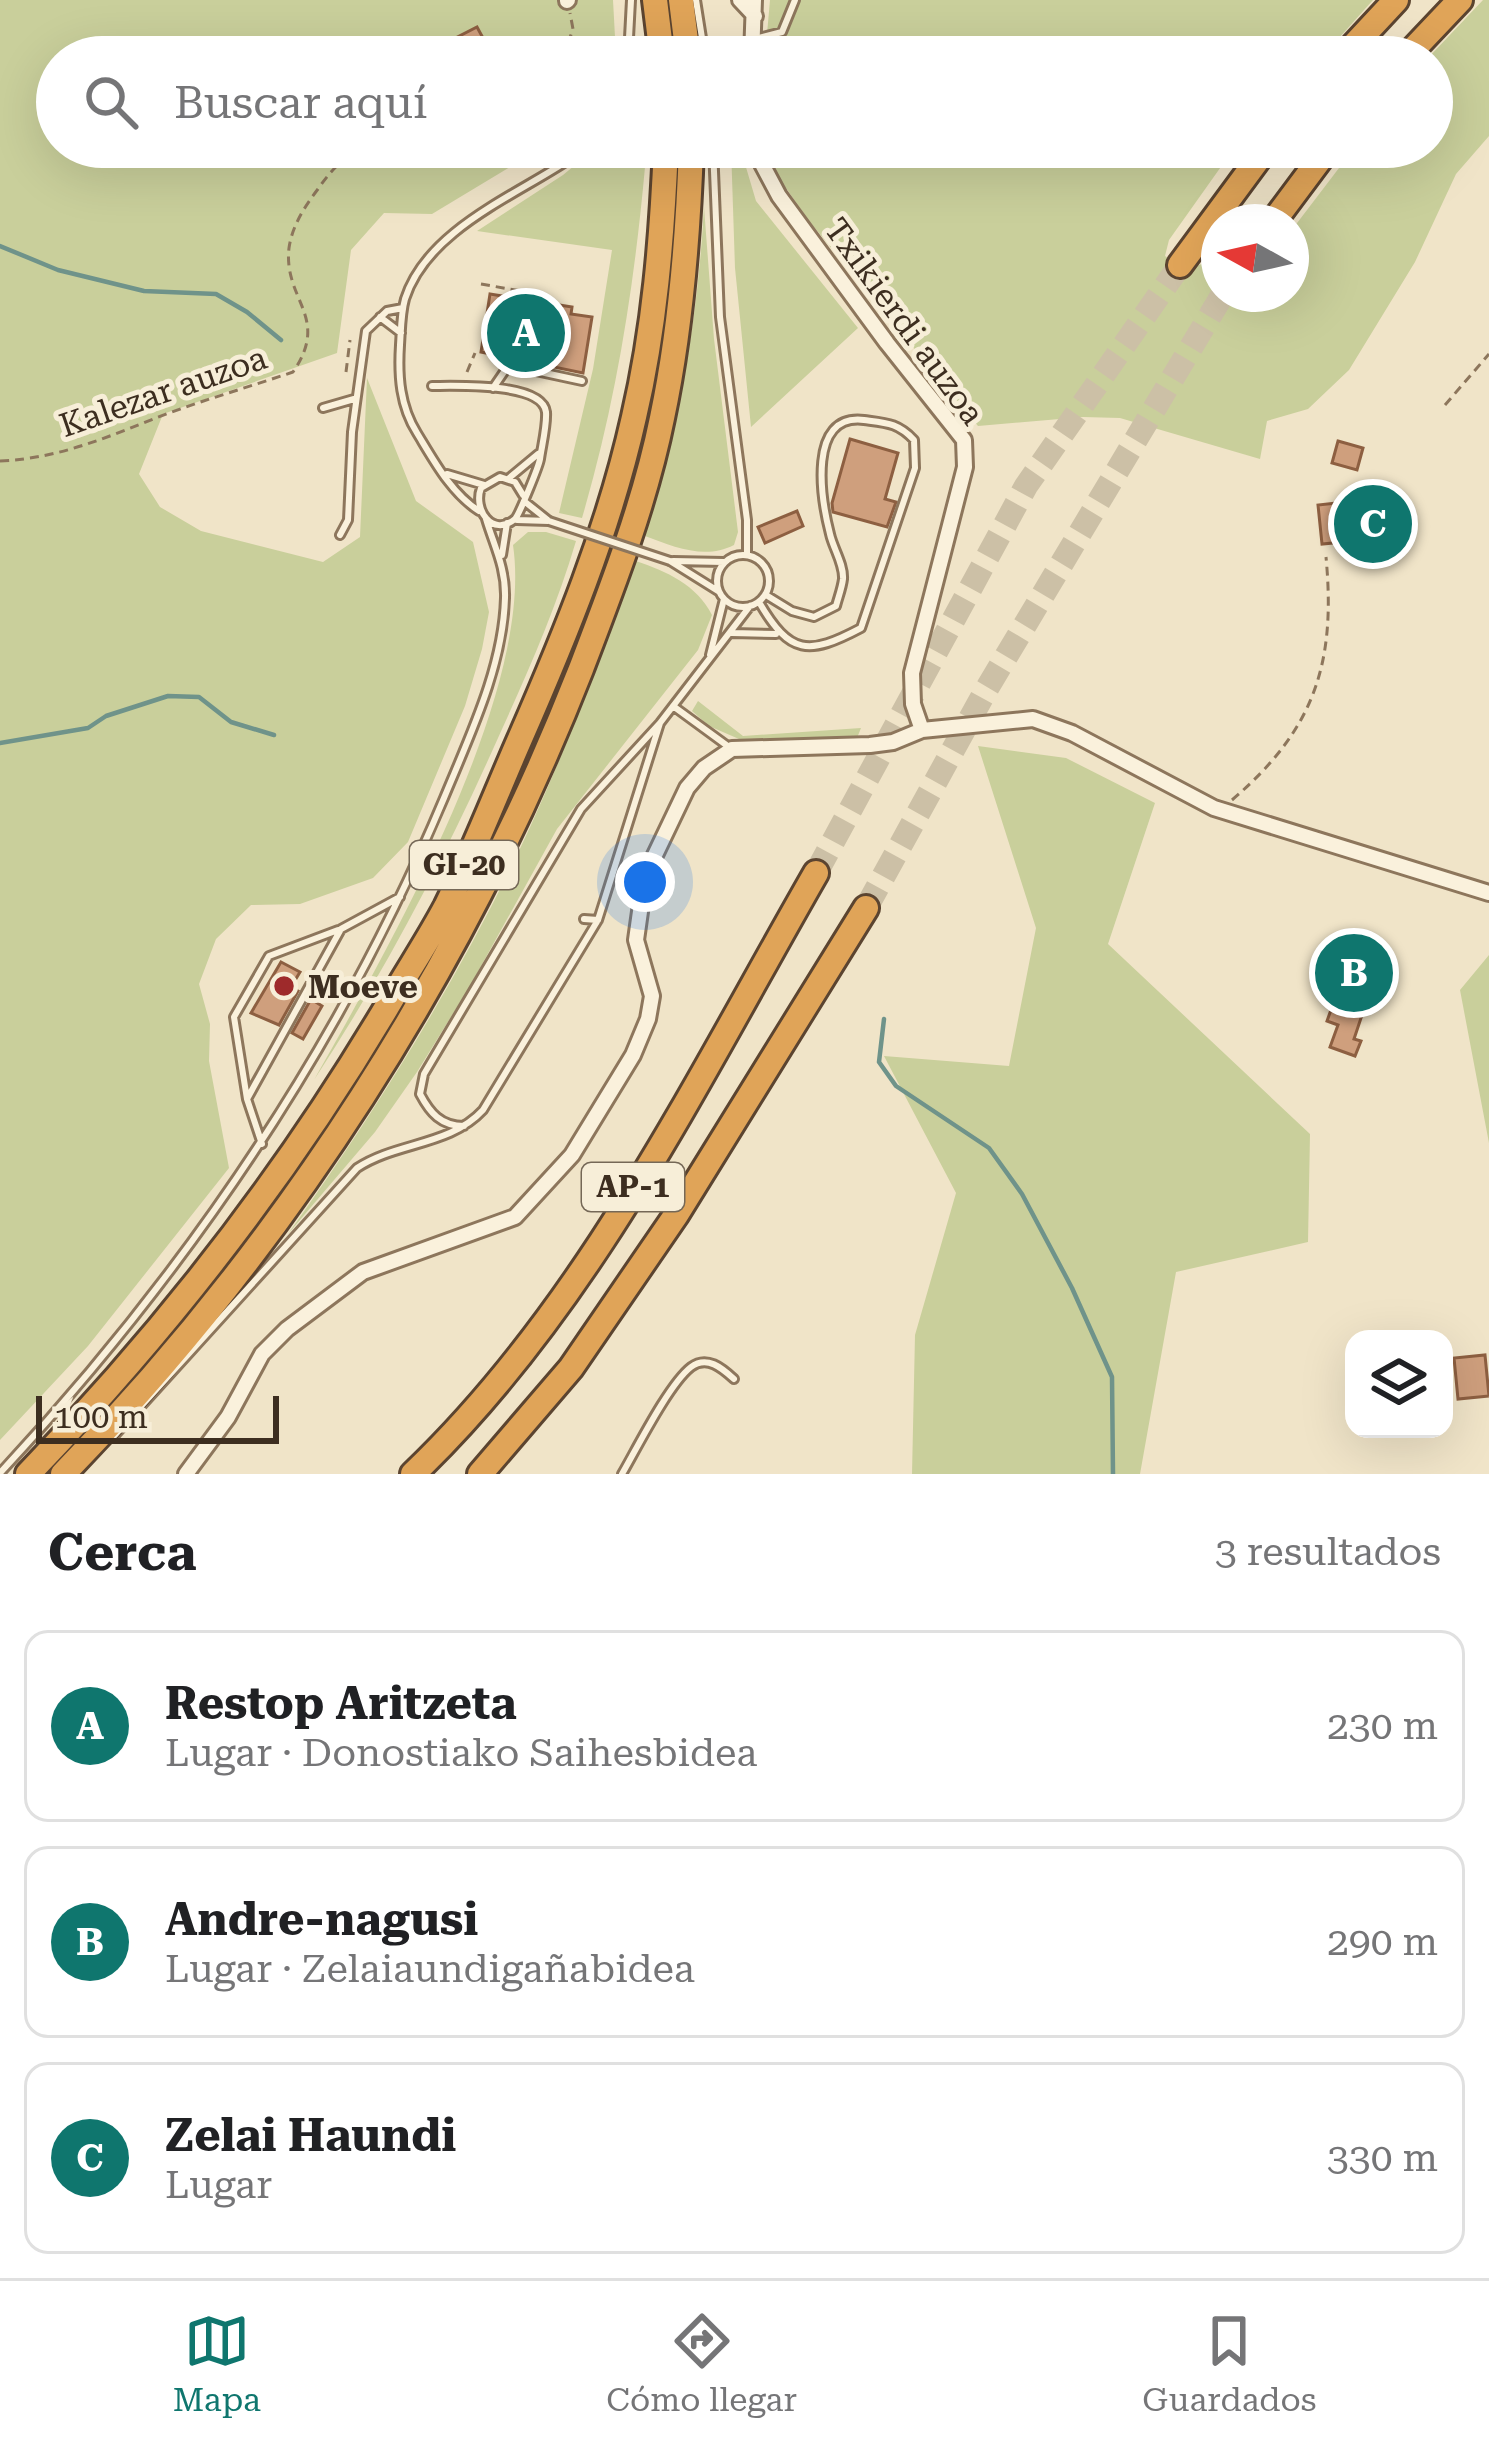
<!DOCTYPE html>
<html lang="es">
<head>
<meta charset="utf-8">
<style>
	body { margin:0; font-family:"Roboto Serif",serif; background:#f6f6f6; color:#202124 }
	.controls { position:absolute; right:36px; bottom:36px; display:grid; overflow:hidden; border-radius:24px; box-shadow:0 12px 48px #0002 }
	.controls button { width:108px; height:108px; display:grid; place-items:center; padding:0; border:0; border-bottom:3px solid #e0e0e0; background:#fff; color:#202124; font:60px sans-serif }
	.compass { position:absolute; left:1201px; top:204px; width:108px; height:108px; border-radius:50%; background:#fff; box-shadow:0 12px 48px #0002; rotate:278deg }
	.scale { position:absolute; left:36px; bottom:30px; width:243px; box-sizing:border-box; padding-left:12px; border:6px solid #3d2e20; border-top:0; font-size:33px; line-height:42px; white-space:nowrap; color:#3d2e20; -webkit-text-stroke:9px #f7eed8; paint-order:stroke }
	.you { position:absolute; left:645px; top:882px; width:42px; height:42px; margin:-30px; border:9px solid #fff; border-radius:50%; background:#1a73e8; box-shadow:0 0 0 18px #1a73e833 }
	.badge { display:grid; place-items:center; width:78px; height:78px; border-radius:50%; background:#0f766e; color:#fff; font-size:39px; font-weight:700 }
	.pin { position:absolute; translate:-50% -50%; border:6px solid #fff; box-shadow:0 3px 12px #0006 }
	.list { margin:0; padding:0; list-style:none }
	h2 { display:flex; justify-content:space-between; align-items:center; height:156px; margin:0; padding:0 48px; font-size:51px }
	h2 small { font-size:39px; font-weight:400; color:#757577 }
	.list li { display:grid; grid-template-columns:78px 1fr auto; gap:36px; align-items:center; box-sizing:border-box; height:192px; margin:0 24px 24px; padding:0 24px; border:3px solid #e0e0e0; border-radius:24px }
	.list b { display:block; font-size:45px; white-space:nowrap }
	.list p { margin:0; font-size:39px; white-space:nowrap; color:#757577 }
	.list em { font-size:39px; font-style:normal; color:#757577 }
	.icon { flex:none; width:66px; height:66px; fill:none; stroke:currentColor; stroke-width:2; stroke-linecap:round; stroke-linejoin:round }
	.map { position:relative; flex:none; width:1489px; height:1474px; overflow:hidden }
	.search { position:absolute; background:#fff; box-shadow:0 12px 48px #0002; left:36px; right:36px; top:36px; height:132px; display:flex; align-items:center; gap:30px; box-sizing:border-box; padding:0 42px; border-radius:66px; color:#757577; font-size:45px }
	.sheet { height:804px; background:#fff }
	nav { display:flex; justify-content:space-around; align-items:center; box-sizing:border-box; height:168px; border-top:3px solid #e0e0e0; background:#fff; font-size:33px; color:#757577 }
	nav a { display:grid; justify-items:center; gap:6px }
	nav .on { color:#0f766e }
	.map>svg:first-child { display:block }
	.green { fill:#c9cf9b }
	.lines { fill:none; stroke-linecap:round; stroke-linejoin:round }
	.stream { stroke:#6f938a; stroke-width:4.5 }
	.building { fill:#cf9f7d; stroke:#8d5f41; stroke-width:3 }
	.motorway-tunnel { stroke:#ccc0a6; stroke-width:24; stroke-dasharray:24 12; stroke-linecap:butt }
	.service-casing { stroke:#8d765c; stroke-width:12 }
	.minor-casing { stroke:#8d765c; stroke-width:20 }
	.motorway-casing { stroke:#5b4430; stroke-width:30 }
	.path { stroke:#8d765c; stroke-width:3; stroke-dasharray:9 6; stroke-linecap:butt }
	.service { stroke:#faf1dc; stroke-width:6 }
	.minor { stroke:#faf1dc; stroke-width:14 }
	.motorway { stroke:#e0a458; stroke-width:24 }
	.service-bridge-casing { stroke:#8d765c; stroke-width:12; stroke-linecap:butt }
	.service-bridge { stroke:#faf1dc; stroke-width:6 }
	.poi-dot { fill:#9e2a2b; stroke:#f7eed8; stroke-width:4.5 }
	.labels { text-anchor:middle; stroke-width:10; stroke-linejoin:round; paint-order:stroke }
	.shield { fill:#f7eed8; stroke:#756857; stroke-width:3 }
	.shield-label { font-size:30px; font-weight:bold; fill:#3d2e20 }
	.street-label { font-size:33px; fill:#3d2e20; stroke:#f7eed8 }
	.poi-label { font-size:33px; font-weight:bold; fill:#3d2e20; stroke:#f7eed8; text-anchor:start }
</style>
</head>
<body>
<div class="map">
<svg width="1489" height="1474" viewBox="0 0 1489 1474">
	<rect width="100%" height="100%" fill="#f0e4c8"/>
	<path class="green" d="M0 0H613L615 37 609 57H57V147H543L432 214 384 213 351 250 337 353 163 414 139 474 160 507 201 531 323 562 360 537 367 378 416 501 473 542 489 612 482 649 465 706 408 842 373 878 300 904 251 905 216 939 199 984 210 1024 209 1061 229 1168 88 1346 0 1440Z
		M770 0H1373L1322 57H765Z
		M1483 0H1489V136L1456 174 1415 262 1349 370 1308 409 1267 421 1260 459 1120 418 1083 417 978 426 809 221 772 168 766 147H1235L1169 240 1165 256 1184 270 1214 260 1211 286 1228 299 1239 294H1291V231L1355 147H1432V57H1429Z
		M597 147H644L645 167C634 288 616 402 582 518L559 513 593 369 612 250 477 231 563 175Z
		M731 147H740L756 201 858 328 751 427 735 268Z
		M704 207 714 339 738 532 734 545C705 560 674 547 645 536 678 428 698 321 704 207Z
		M528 532H546L576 541C556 609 527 674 498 738 445 857 386 970 314 1080 388 949 535 693 513 545Z
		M636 561C666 571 697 585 712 615L698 650 557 829 470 986 417 1072 375 1132 288 1234C380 1105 465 969 531 825 570 739 603 649 636 561Z
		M698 701 743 736 861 728 857 738 739 739 709 726 692 711Z
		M978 746 1066 758 1155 803 1108 944 1310 1134 1308 1242 1176 1272 1140 1474H912L915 1335 956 1193 884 1056 1009 1066 1036 928Z
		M1489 955V1143L1460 990Z"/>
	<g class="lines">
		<path class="stream" d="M0 246 58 270 144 291 216 294 247 312 281 340
			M0 743 88 728 106 716 168 696 199 697 231 722 274 735
			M884 1019 879 1062 896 1086 989 1148 1022 1194 1072 1288 1112 1377 1113 1474"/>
	</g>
	<path class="building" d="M477 27 490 51 479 57H445L440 46Z
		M490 294 572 307 571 314 592 317 583 373 481 352Z
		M850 439 898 453 885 499 896 502 887 527 833 512 832 503Z
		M1338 441 1363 448 1357 470 1332 463Z
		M1355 501V506L1387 504 1392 551 1355 555 1354 541 1322 544 1318 505Z
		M797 511 803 526 765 543 758 527Z
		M1337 941 1373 946 1372 954 1377 955 1372 997H1368L1354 1039 1361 1041 1355 1056 1330 1047 1338 1025 1327 1021 1337 993 1330 992Z
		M281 962 300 972 291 987 298 991 279 1025 251 1013Z
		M311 999 322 1006 303 1039 292 1033Z
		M1485 1355 1489 1396 1458 1399 1454 1358Z"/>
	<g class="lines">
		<path class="motorway-tunnel" d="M816 873 1026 486 1180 265
			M866 908 986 690 1223 294"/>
		<defs>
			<path id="service" d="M696 0 705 57
				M755 39 782 32 795 0
				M628 57 631 0
				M713 147 720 317 747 520V554
				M380 317 401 333
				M432 386C455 386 542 382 546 412 547 425 542 445 540 459 539 466 519 515 515 519 492 538 473 509 481 488L500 477 515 482 523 495
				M493 388 506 369 517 367 582 381
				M323 408 354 399
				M447 474 484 485
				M508 479 538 454
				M524 501 549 521
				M479 511C451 493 434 461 417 433 400 406 398 376 400 345 401 330 401 313 405 299 427 230 515 196 570 159L582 147
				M517 520 549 521
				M340 535 348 520 352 432 366 331 387 311 403 308
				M717 581a26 26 0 1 1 52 0a26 26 0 1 1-52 0Z
				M502 555 507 523
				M670 561 718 591
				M673 561 724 562
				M759 602C790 655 808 656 861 628L915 468 914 440C898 423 887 423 864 420 807 413 821 499 830 534 833 548 844 564 843 579 842 588 838 598 836 606L814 617 792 611 766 595
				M732 633 776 634
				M710 655 724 599
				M673 706 729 747
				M584 919 598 920
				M247 1099 234 1017 269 956 338 930
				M464 1126C441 1126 430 1113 420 1094L424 1074 581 809 660 723 750 606
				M262 1144 247 1099 341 929 400 897
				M115 1435 357 1168C396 1142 450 1146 483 1110L598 920 660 723
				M0 1473C185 1274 339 1049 444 798 470 735 503 667 505 598 506 568 494 546 486 519
				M622 1474C637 1448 669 1384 691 1367 707 1355 722 1368 734 1379"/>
			<path id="minor" d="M740 0 755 16
				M567 1 568 0
				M752 57 754 0
				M753 147 779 196 887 343 964 440 965 467 912 673 913 704 922 730
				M186 1474 228 1417 262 1354 287 1329 363 1272 515 1217 572 1155 633 1055 648 1019 652 996 636 940 645 876 687 788 704 768 732 749 870 745 893 742 922 730 1033 719 1072 733 1214 808 1489 893"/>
			<path id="motorway" d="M655 0 662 57
				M681 0 688 57
				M1343 57 1396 0
				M1406 57 1460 0
				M1273 222 1329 147
				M1180 265 1267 147
				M28 1474C167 1330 289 1173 391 1000 409 969 429 939 446 907 473 853 495 796 519 741 565 636 609 529 634 417 655 327 662 238 666 147
				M63 1474C287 1244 464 967 581 669 612 588 645 503 662 418 681 328 688 238 691 147
				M413 1474C587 1308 697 1080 816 873
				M480 1474 571 1368 676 1215 866 908"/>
		</defs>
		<use href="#service" class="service-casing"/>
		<use href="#minor" class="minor-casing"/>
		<use href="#motorway" class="motorway-casing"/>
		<path class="path" d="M563 57 573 29 570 13
			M481 284 526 292
			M346 372 350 340
			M467 372 475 353
			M1445 405 1489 354
			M0 461C64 458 111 435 169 413 210 398 252 386 293 372 331 317 283 300 289 248 292 226 305 206 318 189 331 170 345 155 367 147
			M1232 800C1315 729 1336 663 1326 557"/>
		<use href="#service" class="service"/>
		<use href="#minor" class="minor"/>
		<use href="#motorway" class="motorway"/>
		<defs>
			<path id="service-bridge" d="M549 521 670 561"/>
		</defs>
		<use href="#service-bridge" class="service-bridge-casing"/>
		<use href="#service-bridge" class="service-bridge"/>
	</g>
	<circle class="poi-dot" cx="284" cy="986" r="12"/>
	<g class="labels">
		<g class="shield">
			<rect x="410" y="841" width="108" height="48" rx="9"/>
			<rect x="582" y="1163" width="102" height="48" rx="9"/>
		</g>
		<g class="shield-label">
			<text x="464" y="875">GI-20</text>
			<text x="633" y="1197">AP-1</text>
		</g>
		<g class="street-label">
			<text transform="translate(905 321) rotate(54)" y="12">Txikierdi auzoa</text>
			<text transform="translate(163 391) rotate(-19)" y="12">Kalezar auzoa</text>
		</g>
		<g class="poi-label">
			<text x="308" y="998">Moeve</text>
		</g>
	</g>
</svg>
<div class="controls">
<button><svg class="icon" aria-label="layers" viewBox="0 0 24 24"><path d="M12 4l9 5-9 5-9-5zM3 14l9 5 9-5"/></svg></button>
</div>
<svg class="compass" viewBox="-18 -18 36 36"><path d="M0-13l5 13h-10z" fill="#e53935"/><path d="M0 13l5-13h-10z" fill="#757577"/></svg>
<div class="scale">100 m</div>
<div class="you"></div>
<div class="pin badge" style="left:526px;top:333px">A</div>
<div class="pin badge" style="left:1354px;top:973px">B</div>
<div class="pin badge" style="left:1373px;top:524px">C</div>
<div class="search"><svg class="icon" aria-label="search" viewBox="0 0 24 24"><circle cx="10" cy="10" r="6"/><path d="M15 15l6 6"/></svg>Buscar aquí</div>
</div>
<section class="sheet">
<h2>Cerca<small>3 resultados</small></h2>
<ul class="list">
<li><span class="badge">A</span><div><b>Restop Aritzeta</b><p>Lugar · Donostiako Saihesbidea</p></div><em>230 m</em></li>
<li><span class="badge">B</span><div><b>Andre-nagusi</b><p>Lugar · Zelaiaundigañabidea</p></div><em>290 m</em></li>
<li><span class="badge">C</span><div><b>Zelai Haundi</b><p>Lugar</p></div><em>330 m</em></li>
</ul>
</section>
<nav>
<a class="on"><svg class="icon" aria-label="map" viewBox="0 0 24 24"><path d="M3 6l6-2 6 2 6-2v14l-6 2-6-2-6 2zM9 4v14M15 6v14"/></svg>Mapa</a>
<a><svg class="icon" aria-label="directions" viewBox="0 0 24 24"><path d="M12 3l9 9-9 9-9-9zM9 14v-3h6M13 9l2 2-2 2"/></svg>Cómo llegar</a>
<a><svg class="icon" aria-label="saved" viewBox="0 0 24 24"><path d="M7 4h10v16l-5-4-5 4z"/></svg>Guardados</a>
</nav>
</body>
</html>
